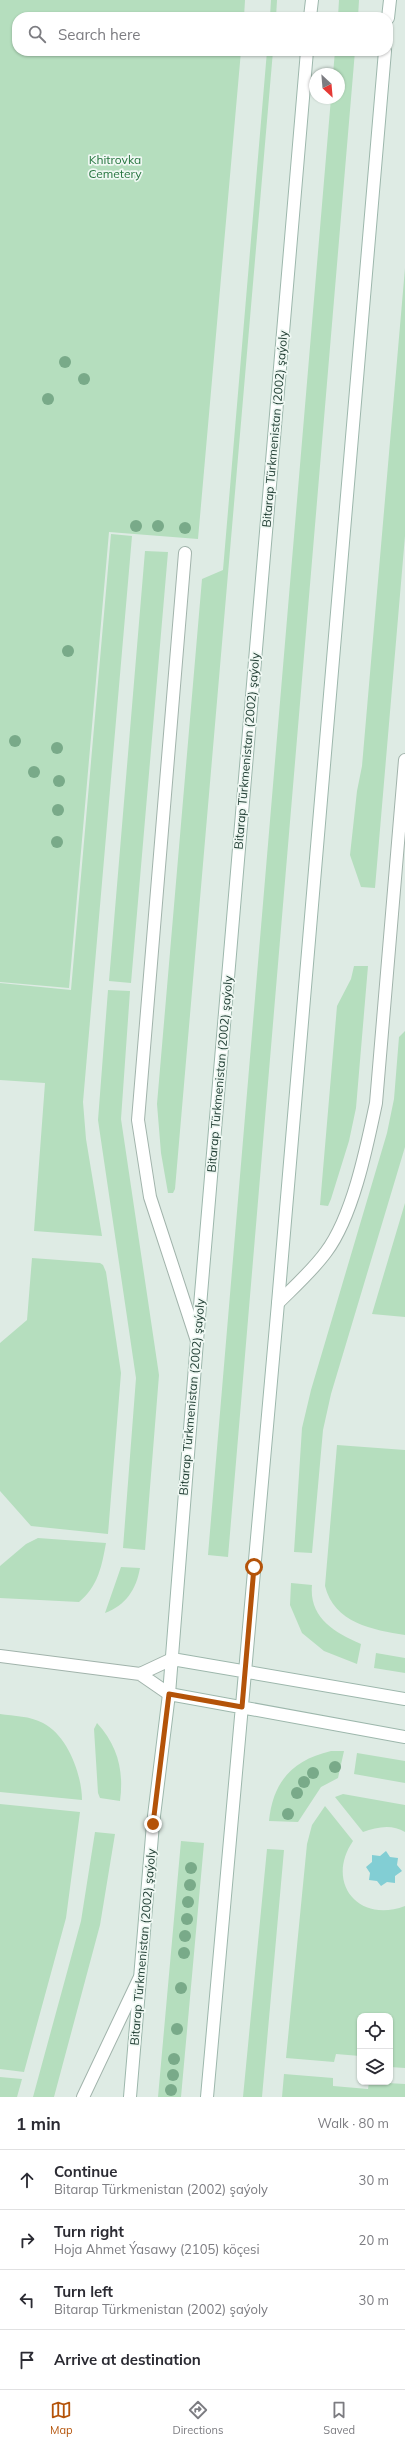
<!DOCTYPE html>
<html lang="en">
<head>
<meta charset="utf-8">
<style>
	body { margin:0; font-family:Mulish,sans-serif; background:#f2f2f3; color:#2b2b33 }
	.controls { position:absolute; right:12px; bottom:12px; display:grid; overflow:hidden; border-radius:8px; box-shadow:0 1px 3px #0004 }
	.controls button { width:36px; height:36px; display:grid; place-items:center; padding:0; border:0; border-bottom:1px solid #e1e1e2; background:#fff; color:#2b2b33; font:20px sans-serif }
	.compass { position:absolute; left:309px; top:68px; width:36px; height:36px; border-radius:50%; background:#fff; box-shadow:0 1px 3px #0004; rotate:154deg }
	.stop { position:absolute; width:12px; height:12px; margin:-9px; border:3px solid #b45309; border-radius:50%; background:#fff }
	.stop.end { background:#b45309; border-color:#fff; box-shadow:0 1px 4px #0008 }
	.list { margin:0; padding:0; list-style:none }
	h2 { display:flex; justify-content:space-between; align-items:center; height:52px; margin:0; padding:0 16px; font-size:17px }
	h2 small { font-size:13px; font-weight:400; color:#7c7c81 }
	.list li { display:grid; grid-template-columns:26px 1fr auto; gap:12px; align-items:center; box-sizing:border-box; height:60px; padding:0 16px; border-top:1px solid #e1e1e2 }
	.list b { display:block; font-size:15px; white-space:nowrap }
	.list p { margin:0; font-size:13px; white-space:nowrap; color:#7c7c81 }
	.list em { font-size:13px; font-style:normal; color:#7c7c81 }
	.icon { flex:none; width:22px; height:22px; fill:none; stroke:currentColor; stroke-width:2; stroke-linecap:round; stroke-linejoin:round }
	.map { position:relative; flex:none; width:405px; height:2097px; overflow:hidden }
	.search { position:absolute; background:#fff; box-shadow:0 1px 3px #0004; left:12px; right:12px; top:12px; height:44px; display:flex; align-items:center; gap:10px; box-sizing:border-box; padding:0 14px; border-radius:16px; color:#7c7c81; font-size:15px }
	.sheet { height:292px; background:#fff }
	nav { display:flex; justify-content:space-around; align-items:center; box-sizing:border-box; height:56px; border-top:1px solid #e1e1e2; background:#fff; font-size:11px; color:#7c7c81 }
	nav a { display:grid; justify-items:center; gap:2px }
	nav .on { color:#b45309 }
	.map>svg:first-child { display:block }
	.green { fill:#b5debe }
	.water { fill:#82ced4 }
	.lines { fill:none; stroke-linecap:round; stroke-linejoin:round }
	.service-casing { stroke:#a1b3ab; stroke-width:14 }
	.minor-casing { stroke:#a1b3ab; stroke-width:14 }
	.tertiary-casing { stroke:#a1b3ab; stroke-width:14 }
	.secondary-casing { stroke:#9db7ac; stroke-width:14 }
	.service { stroke:#fff; stroke-width:12 }
	.minor { stroke:#fff; stroke-width:12 }
	.tertiary { stroke:#fff; stroke-width:12 }
	.secondary { stroke:#fff; stroke-width:12 }
	.tree { fill:#79aa89 }
	.route { stroke:#b45309; stroke-width:5 }
	.labels { text-anchor:middle; stroke-width:3.5; stroke-linejoin:round; paint-order:stroke }
	.park-label { font-size:12px; fill:#26753f; stroke:#eff8f3 }
	.street-label { font-size:12px; fill:#1f3c32; stroke:#eff8f3 }
</style>
</head>
<body>
<div class="map">
<svg width="405" height="2097" viewBox="0 0 405 2097">
	<rect width="100%" height="100%" fill="#deebe4"/>
	<path class="green" d="M0 0H245L244 17H17V51H241L198 539 109 532 69 988 0 982Z
		M271 0H277L276 17H270Z
		M339 0H359L358 17H338Z
		M267 51H273L175 1189 173 1193H168L161 1153 157 1104 202 579 223 570Z
		M335 51H355L228 1557 208 1555 331 98H339V74H333Z
		M405 268V536L375 888 361 887 350 855 357 791 362 766Z
		M111 534 132 536 83 1102 86 1139 102 1236 34 1231 45 1083 0 1080V983L71 990Z
		M145 551 168 552 131 983 109 981Z
		M354 966H368L356 1108 349 1141 331 1199 328 1206 320 1205 337 1006 351 979Z
		M108 990 130 991 121 1119 159 1375 145 1550 123 1548 136 1378 98 1120Z
		M405 1031V1147L331 1394 323 1430 312 1553 294 1552 302 1428 311 1390 387 1133 394 1099 399 1037Z
		M405 1203V1317L372 1314Z
		M32 1258 100 1263 103 1265 106 1272 121 1373 108 1534 31 1526 0 1491V1343L27 1320Z
		M337 1445 405 1450V1635C373 1630 334 1623 325 1586Z
		M38 1538 106 1543C102 1565 98 1587 79 1602L0 1598V1566L26 1544Z
		M121 1567 140 1568C136 1590 126 1605 105 1613Z
		M291 1583 312 1585C309 1617 333 1632 361 1644L357 1664 324 1651 302 1633 290 1605Z
		M376 1653 405 1658V1673L374 1668Z
		M0 1714C14 1716 30 1716 43 1723 67 1735 82 1774 82 1800L0 1792Z
		M97 1723C118 1746 124 1771 120 1801L100 1798 98 1793 94 1729Z
		M331 1751H344L338 1778 321 1787 298 1822 269 1821C273 1781 293 1760 331 1751Z
		M357 1753 405 1761V1783L354 1774Z
		M343 1794 405 1805V1832C392 1824 377 1827 363 1832L335 1797Z
		M0 1804 80 1812 66 1918 24 2072 0 2069Z
		M325 1806 353 1841C325 1882 358 1924 405 1906V2068L390 2067V2016H360V2056L336 2054 334 2062 286 2058 307 1844 312 1825Z
		M95 1832 115 1834 100 1925 54 2097H33L81 1921Z
		M181 1841 204 1843 181 2097H158Z
		M267 1849 284 1850 262 2097H243Z
		M284 2074 333 2078V2086L368 2089 369 2082 405 2084V2097H282Z
		M0 2077 22 2079 17 2097H0Z"/>
	<path class="water" d="M386 1851 390 1857 398 1858 397 1865 402 1871 395 1876V1883L387 1882 381 1886 377 1881 369 1880 370 1873 366 1867 372 1862V1855L380 1856Z"/>
	<g class="lines">
		<defs>
			<path id="service" d="M185 553 138 1120 150 1197 197 1341"/>
			<path id="minor" d="M278 1303C294 1287 313 1270 326 1252 353 1216 367 1146 376 1103L405 760
				M83 2097 139 1979"/>
			<path id="tertiary" d="M0 1656 140 1674 169 1694
				M140 1674 172 1659"/>
			<path id="secondary" d="M310 17 312 0
				M388 18 390 0
				M172 1659 405 1699
				M169 1694 405 1737
				M130 2097 153 1824 169 1694 197 1341 307 51
				M207 2097 278 1303 385 51"/>
		</defs>
		<use href="#service" class="service-casing"/>
		<use href="#minor" class="minor-casing"/>
		<use href="#tertiary" class="tertiary-casing"/>
		<use href="#secondary" class="secondary-casing"/>
		<use href="#service" class="service"/>
		<use href="#minor" class="minor"/>
		<use href="#tertiary" class="tertiary"/>
		<use href="#secondary" class="secondary"/>
	</g>
	<g class="tree">
		<circle cx="65" cy="362" r="6"/>
		<circle cx="84" cy="379" r="6"/>
		<circle cx="48" cy="399" r="6"/>
		<circle cx="136" cy="526" r="6"/>
		<circle cx="158" cy="526" r="6"/>
		<circle cx="185" cy="528" r="6"/>
		<circle cx="68" cy="651" r="6"/>
		<circle cx="15" cy="741" r="6"/>
		<circle cx="57" cy="748" r="6"/>
		<circle cx="34" cy="772" r="6"/>
		<circle cx="59" cy="781" r="6"/>
		<circle cx="58" cy="810" r="6"/>
		<circle cx="57" cy="842" r="6"/>
		<circle cx="335" cy="1767" r="6"/>
		<circle cx="313" cy="1773" r="6"/>
		<circle cx="304" cy="1782" r="6"/>
		<circle cx="297" cy="1793" r="6"/>
		<circle cx="288" cy="1814" r="6"/>
		<circle cx="191" cy="1868" r="6"/>
		<circle cx="190" cy="1885" r="6"/>
		<circle cx="188" cy="1902" r="6"/>
		<circle cx="187" cy="1919" r="6"/>
		<circle cx="185" cy="1936" r="6"/>
		<circle cx="184" cy="1953" r="6"/>
		<circle cx="181" cy="1988" r="6"/>
		<circle cx="177" cy="2029" r="6"/>
		<circle cx="174" cy="2059" r="6"/>
		<circle cx="173" cy="2075" r="6"/>
		<circle cx="171" cy="2090" r="6"/>
	</g>
	<g class="lines">
		<path class="route" d="M153 1824 169 1694 242 1707 254 1567"/>
	</g>
	<g class="labels">
		<g class="park-label">
			<text x="115" y="164">Khitrovka<tspan x="115" dy="14">Cemetery</tspan></text>
		</g>
		<g class="street-label">
			<text transform="translate(275 429) rotate(-85)" y="4">Bitarap Türkmenistan (2002) şaýoly</text>
			<text transform="translate(247 751) rotate(-85)" y="4">Bitarap Türkmenistan (2002) şaýoly</text>
			<text transform="translate(220 1074) rotate(-85)" y="4">Bitarap Türkmenistan (2002) şaýoly</text>
			<text transform="translate(192 1397) rotate(-85)" y="4">Bitarap Türkmenistan (2002) şaýoly</text>
			<text transform="translate(143 1947) rotate(-85)" y="4">Bitarap Türkmenistan (2002) şaýoly</text>
		</g>
	</g>
</svg>
<div class="controls">
<button><svg class="icon" aria-label="locate" viewBox="0 0 24 24"><circle cx="12" cy="12" r="6"/><path d="M12 2v4M12 18v4M2 12h4M18 12h4"/></svg></button>
<button><svg class="icon" aria-label="layers" viewBox="0 0 24 24"><path d="M12 4l9 5-9 5-9-5zM3 14l9 5 9-5"/></svg></button>
</div>
<svg class="compass" viewBox="-18 -18 36 36"><path d="M0-13l5 13h-10z" fill="#e53935"/><path d="M0 13l5-13h-10z" fill="#7c7c81"/></svg>
<div class="stop" style="left:254px;top:1567px"></div>
<div class="stop end" style="left:153px;top:1824px"></div>
<div class="search"><svg class="icon" aria-label="search" viewBox="0 0 24 24"><circle cx="10" cy="10" r="6"/><path d="M15 15l6 6"/></svg>Search here</div>
</div>
<section class="sheet">
<h2>1 min<small>Walk · 80 m</small></h2>
<ul class="list">
<li><svg class="icon" aria-label="ahead" viewBox="0 0 24 24"><path d="M12 20V5M6 11l6-6 6 6"/></svg><div><b>Continue</b><p>Bitarap Türkmenistan (2002) şaýoly</p></div><em>30 m</em></li>
<li><svg class="icon" aria-label="right" viewBox="0 0 24 24"><path d="M7 20v-9h11M14 6l5 5-5 5"/></svg><div><b>Turn right</b><p>Hoja Ahmet Ýasawy (2105) köçesi</p></div><em>20 m</em></li>
<li><svg class="icon" aria-label="left" viewBox="0 0 24 24"><path d="M17 20v-9H6M10 6l-5 5 5 5"/></svg><div><b>Turn left</b><p>Bitarap Türkmenistan (2002) şaýoly</p></div><em>30 m</em></li>
<li><svg class="icon" aria-label="arrive" viewBox="0 0 24 24"><path d="M6 21V4h12l-3 4 3 4H6"/></svg><div><b>Arrive at destination</b></div></li>
</ul>
</section>
<nav>
<a class="on"><svg class="icon" aria-label="map" viewBox="0 0 24 24"><path d="M3 6l6-2 6 2 6-2v14l-6 2-6-2-6 2zM9 4v14M15 6v14"/></svg>Map</a>
<a><svg class="icon" aria-label="directions" viewBox="0 0 24 24"><path d="M12 3l9 9-9 9-9-9zM9 14v-3h6M13 9l2 2-2 2"/></svg>Directions</a>
<a><svg class="icon" aria-label="saved" viewBox="0 0 24 24"><path d="M7 4h10v16l-5-4-5 4z"/></svg>Saved</a>
</nav>
</body>
</html>
